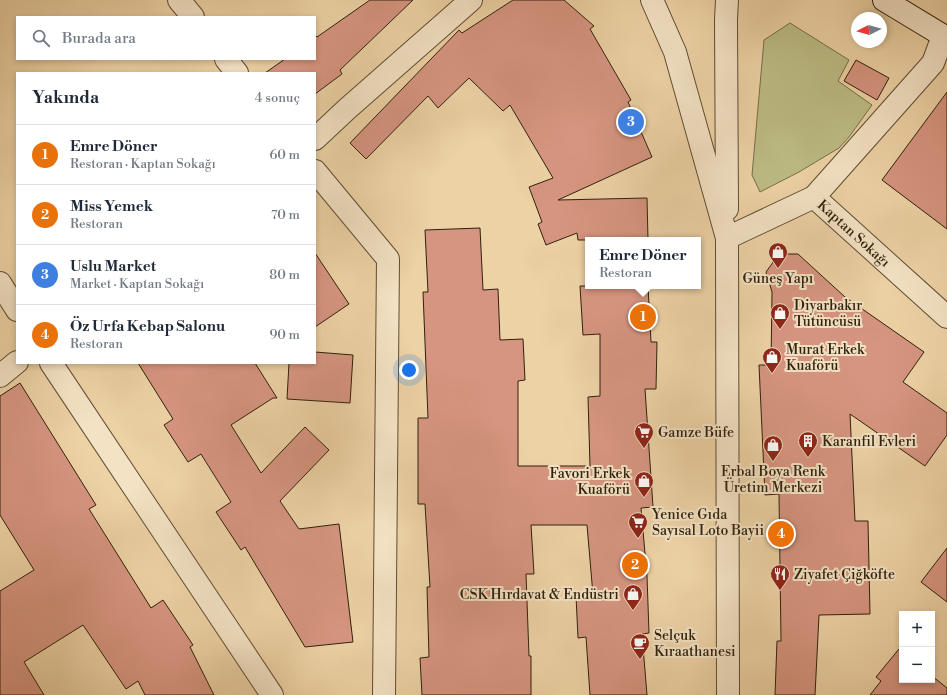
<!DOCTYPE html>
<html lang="tr">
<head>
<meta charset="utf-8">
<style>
	body { margin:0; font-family:"Libre Bodoni",serif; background:#f2f2f3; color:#1f2937 }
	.controls { position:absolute; right:12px; bottom:12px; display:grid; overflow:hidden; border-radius:0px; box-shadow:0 2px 6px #0003 }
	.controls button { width:36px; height:36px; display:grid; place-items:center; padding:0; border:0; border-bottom:1px solid #e0e1e3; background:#fff; color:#1f2937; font:20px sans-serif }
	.compass { position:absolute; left:851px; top:12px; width:36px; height:36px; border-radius:50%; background:#fff; box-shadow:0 2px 6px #0003; rotate:264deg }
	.you { position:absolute; left:409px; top:370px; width:14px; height:14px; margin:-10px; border:3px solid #fff; border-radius:50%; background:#1a73e8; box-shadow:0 0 0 6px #1a73e833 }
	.badge { display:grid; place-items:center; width:26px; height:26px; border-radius:50%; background:#b45309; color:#fff; font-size:13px; font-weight:700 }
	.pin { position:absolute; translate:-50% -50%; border:2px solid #fff; box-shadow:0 1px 4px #0006 }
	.popup { position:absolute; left:585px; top:237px; width:116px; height:52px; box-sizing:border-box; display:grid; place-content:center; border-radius:0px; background:#fff; filter:drop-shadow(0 1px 3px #0005); font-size:13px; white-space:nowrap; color:#747a83 }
	.popup b { font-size:15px; color:#1f2937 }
	.popup::after { content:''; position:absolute; left:50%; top:100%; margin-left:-8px; border:8px solid transparent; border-top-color:#fff }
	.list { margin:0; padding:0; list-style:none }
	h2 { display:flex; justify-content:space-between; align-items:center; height:52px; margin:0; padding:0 16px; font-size:17px }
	h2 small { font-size:13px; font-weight:400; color:#747a83 }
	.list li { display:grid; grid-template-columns:26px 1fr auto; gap:12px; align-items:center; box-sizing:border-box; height:60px; padding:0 16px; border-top:1px solid #e0e1e3 }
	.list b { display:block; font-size:15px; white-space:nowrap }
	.list p { margin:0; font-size:13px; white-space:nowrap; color:#747a83 }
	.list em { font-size:13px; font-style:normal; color:#747a83 }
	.icon { flex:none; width:22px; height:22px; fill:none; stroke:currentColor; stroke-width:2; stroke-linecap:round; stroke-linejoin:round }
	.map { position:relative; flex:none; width:947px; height:695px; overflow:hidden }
	.search { position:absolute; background:#fff; box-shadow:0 2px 6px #0003; left:16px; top:16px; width:300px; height:44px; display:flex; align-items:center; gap:10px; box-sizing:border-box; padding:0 14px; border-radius:0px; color:#747a83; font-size:15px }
	.panel { position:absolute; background:#fff; box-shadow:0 2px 6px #0003; left:16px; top:72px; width:300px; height:292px; border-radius:0px }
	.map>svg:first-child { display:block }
	.green { fill:#bcbb84; stroke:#766e48 }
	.building { fill:#d69580; stroke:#30210d }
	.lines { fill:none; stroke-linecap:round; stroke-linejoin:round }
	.minor-casing { stroke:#5f4d33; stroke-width:24 }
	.tertiary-casing { stroke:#5f4d33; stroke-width:24 }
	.secondary-casing { stroke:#30210d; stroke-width:24 }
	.minor { stroke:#f3e2c4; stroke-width:22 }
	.tertiary { stroke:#f3e2c4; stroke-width:22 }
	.secondary { stroke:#f3e2c4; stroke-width:22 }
	.labels { text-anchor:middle; stroke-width:4; stroke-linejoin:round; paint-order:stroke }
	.street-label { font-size:14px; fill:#30210d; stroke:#f3e2c4 }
	.poi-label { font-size:14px; fill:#30210d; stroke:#f3e2c4; text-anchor:start }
</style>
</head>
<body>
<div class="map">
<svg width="947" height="695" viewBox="0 0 947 695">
	<rect width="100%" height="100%" fill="#edd2a5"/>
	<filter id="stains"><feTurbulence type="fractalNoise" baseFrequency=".005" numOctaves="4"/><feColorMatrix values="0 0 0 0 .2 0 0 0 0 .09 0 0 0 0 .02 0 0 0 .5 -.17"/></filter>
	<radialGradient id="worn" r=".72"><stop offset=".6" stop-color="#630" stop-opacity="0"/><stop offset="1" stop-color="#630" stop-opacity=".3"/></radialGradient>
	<path class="green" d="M790 23 849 60 838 81 872 105 849 137 839 148 799 172 760 192 752 175 764 40Z"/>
	<path class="building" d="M370 0H413L340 70 342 74 315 94V73H265L285 59H315V35L317 37Z
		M513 0H564L594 26 590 29 631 100 628 102 652 157 558 200 647 198 648 240H578L577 233 546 245 538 224 542 222 529 187 553 178 510 105 503 111 469 78 438 108 428 96 366 159 350 143 459 30 462 33Z
		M856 60 889 78 877 100 844 81Z
		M947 92V229L882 180Z
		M480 228 483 290 498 289 500 340 523 339 525 380 518 381V466H590L588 397 600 396V334L583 335 580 286H648L651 342H657L656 389H645L653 507 641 508 647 576 649 633 642 634 647 695H590L586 637 578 638 576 596 593 595 587 525H531L534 574H526L529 656H531V695H422L420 658 429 657 427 587H430L425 504H418V418H428L423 292H428L425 230Z
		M315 253 349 304 315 327Z
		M779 254H798L845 297 924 352 903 382 947 413V435L925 466 850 414 855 521H868L870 614 819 615 815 695H775L777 641H781L779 494 765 495 759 365H771L772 292 766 272Z
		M315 352 353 355 350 403 287 399 289 363H315Z
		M138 363H255L277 398H273L231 425 261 473 305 427 329 450 280 501 299 529 339 524 353 642 305 647 245 547 241 550 216 512 231 502 201 454 188 462 164 425 173 419Z
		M20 383 96 505 89 509 151 608 163 600 193 645 190 647 214 695H145L138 681 126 689 83 625 24 662 44 695H0V591L34 570 0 515V396Z
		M947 548V602L921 582Z
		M899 649 902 651V680H932V676L947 688V695H870L881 681 876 677Z"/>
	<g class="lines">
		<defs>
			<g id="minor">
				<path d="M179 0 193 17"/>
				<path d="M652 0 675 52 727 238"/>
				<path d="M226 59 237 73"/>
				<path d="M315 139 347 109 471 0"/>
				<path d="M315 171 388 259 384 695"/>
				<path d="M814 197 933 63 943 36"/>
				<path d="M727 209 726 20 727 0"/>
				<path id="s1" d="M727 238 814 197 947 317"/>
				<path d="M0 283 17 310"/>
				<path d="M51 363 272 695"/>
				<path d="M0 376 17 362"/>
			</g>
			<path id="tertiary" d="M727 238 728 695"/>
			<path id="secondary" d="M884 0 947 38"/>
		</defs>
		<use href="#minor" class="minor-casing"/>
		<use href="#tertiary" class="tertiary-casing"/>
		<use href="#secondary" class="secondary-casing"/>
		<use href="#minor" class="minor"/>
		<use href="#tertiary" class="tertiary"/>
		<use href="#secondary" class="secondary"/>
	</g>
	<defs>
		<symbol id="shop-pin" viewBox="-11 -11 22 30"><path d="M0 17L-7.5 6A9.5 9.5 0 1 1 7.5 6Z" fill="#8f2418" stroke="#f3e2c4"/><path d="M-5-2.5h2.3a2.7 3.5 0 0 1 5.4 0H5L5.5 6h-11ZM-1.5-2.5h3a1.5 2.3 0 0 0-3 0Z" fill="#fff"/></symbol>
		<symbol id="supermarket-pin" viewBox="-11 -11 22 30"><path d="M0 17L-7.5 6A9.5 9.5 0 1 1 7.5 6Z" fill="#8f2418" stroke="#f3e2c4"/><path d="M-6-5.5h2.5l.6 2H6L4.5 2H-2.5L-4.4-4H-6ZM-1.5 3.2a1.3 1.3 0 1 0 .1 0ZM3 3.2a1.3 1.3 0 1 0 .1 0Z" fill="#fff"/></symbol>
		<symbol id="building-pin" viewBox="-11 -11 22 30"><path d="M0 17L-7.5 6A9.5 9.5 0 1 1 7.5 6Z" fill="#8f2418" stroke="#f3e2c4"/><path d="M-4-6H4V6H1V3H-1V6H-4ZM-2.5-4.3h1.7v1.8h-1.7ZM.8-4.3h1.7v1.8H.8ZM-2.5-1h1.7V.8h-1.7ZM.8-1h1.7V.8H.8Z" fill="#fff"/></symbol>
		<symbol id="restaurant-pin" viewBox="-11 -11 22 30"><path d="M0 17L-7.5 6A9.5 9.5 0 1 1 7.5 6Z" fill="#8f2418" stroke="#f3e2c4"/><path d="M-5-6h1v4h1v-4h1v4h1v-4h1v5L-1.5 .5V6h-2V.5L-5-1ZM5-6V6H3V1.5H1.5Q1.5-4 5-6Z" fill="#fff"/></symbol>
		<symbol id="cafe-pin" viewBox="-11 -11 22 30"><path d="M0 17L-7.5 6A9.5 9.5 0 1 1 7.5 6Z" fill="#8f2418" stroke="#f3e2c4"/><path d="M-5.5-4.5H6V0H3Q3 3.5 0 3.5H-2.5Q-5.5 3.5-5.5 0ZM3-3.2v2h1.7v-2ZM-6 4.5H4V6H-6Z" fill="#fff"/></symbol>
	</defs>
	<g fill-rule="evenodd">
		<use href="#shop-pin" x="767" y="241" width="22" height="30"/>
		<use href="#shop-pin" x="769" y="302" width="22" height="30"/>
		<use href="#shop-pin" x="761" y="346" width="22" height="30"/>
		<use href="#supermarket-pin" x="633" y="421" width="22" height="30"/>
		<use href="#building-pin" x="797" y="430" width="22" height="30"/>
		<use href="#shop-pin" x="762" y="434" width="22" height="30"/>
		<use href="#shop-pin" x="633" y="470" width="22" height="30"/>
		<use href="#supermarket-pin" x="627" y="511" width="22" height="30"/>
		<use href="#restaurant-pin" x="769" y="563" width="22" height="30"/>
		<use href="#shop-pin" x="622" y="583" width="22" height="30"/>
		<use href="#cafe-pin" x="629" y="632" width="22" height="30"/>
	</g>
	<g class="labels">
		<g class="street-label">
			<text dy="5" stroke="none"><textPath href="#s1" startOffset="150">Kaptan Sokağı</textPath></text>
		</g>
		<g class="poi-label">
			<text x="778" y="283" text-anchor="middle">Güneş Yapı</text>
			<text x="794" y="310">Diyarbakır<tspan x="794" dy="16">Tütüncüsü</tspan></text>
			<text x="786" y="354">Murat Erkek<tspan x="786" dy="16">Kuaförü</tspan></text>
			<text x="658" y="437">Gamze Büfe</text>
			<text x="822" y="446">Karanfil Evleri</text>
			<text x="773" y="476" text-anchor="middle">Erbal Boya Renk<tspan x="773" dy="16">Üretim Merkezi</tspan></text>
			<text x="630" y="478" text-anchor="end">Favori Erkek<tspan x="630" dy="16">Kuaförü</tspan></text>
			<text x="652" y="519">Yenice Gıda<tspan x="652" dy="16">Sayısal Loto Bayii</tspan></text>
			<text x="794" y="579">Ziyafet Çiğköfte</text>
			<text x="619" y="599" text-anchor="end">CSK Hırdavat &amp; Endüstri</text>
			<text x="654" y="640">Selçuk<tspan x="654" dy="16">Kıraathanesi</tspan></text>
		</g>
	</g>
	<rect width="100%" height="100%" filter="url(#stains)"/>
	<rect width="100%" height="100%" fill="url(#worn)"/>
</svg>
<div class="controls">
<button>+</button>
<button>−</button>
</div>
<svg class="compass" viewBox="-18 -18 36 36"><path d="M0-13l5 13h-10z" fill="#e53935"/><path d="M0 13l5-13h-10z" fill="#747a83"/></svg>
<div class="you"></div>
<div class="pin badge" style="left:643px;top:317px;background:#e8710a">1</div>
<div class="popup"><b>Emre Döner</b>Restoran</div>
<div class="pin badge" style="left:635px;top:565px;background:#e8710a">2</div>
<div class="pin badge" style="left:631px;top:122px;background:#3f7fe0">3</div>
<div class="pin badge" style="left:781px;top:534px;background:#e8710a">4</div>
<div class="search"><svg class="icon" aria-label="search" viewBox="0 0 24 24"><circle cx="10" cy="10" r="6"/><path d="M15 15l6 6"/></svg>Burada ara</div>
<section class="panel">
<h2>Yakında<small>4 sonuç</small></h2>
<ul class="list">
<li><span class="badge" style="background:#e8710a">1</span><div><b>Emre Döner</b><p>Restoran · Kaptan Sokağı</p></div><em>60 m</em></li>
<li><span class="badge" style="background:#e8710a">2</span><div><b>Miss Yemek</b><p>Restoran</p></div><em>70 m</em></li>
<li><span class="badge" style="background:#3f7fe0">3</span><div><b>Uslu Market</b><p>Market · Kaptan Sokağı</p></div><em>80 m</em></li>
<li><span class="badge" style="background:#e8710a">4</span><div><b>Öz Urfa Kebap Salonu</b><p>Restoran</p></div><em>90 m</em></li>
</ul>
</section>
</div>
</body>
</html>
